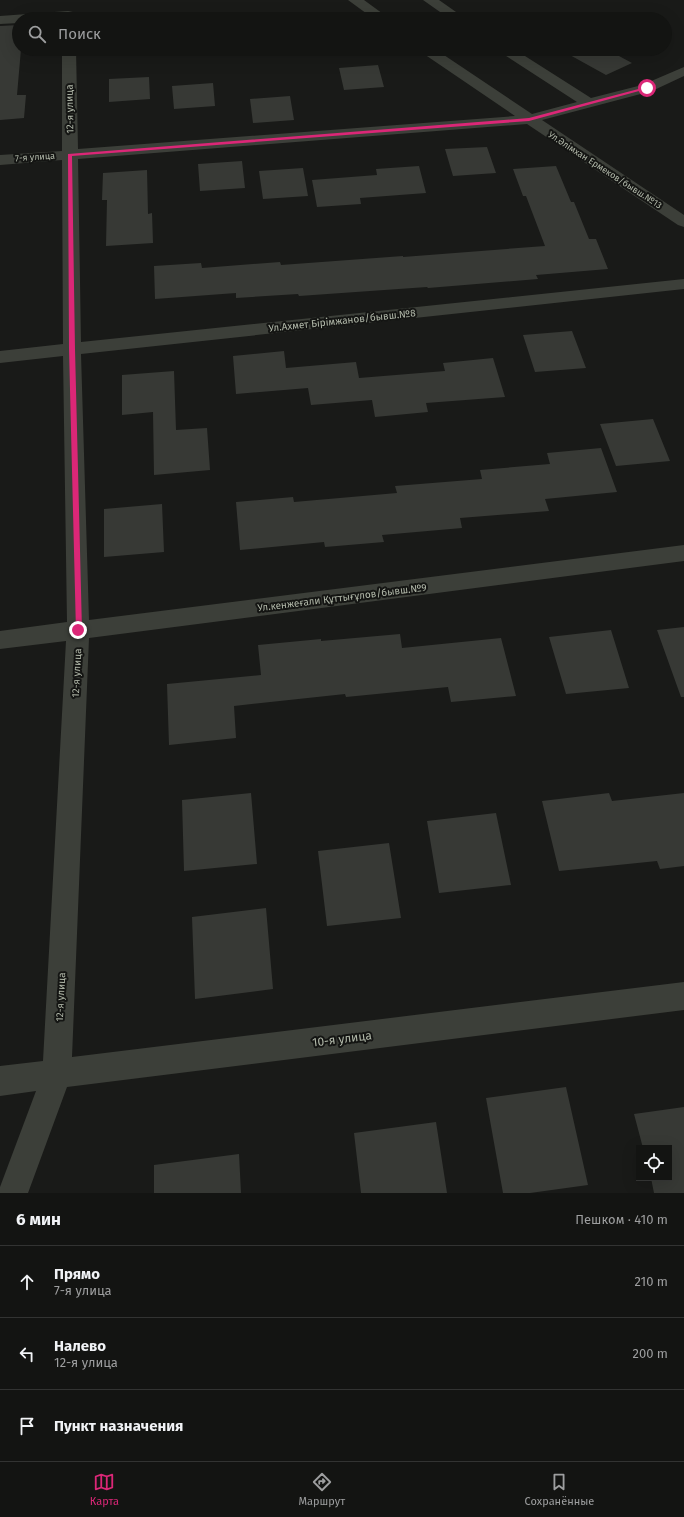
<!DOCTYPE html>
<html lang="ru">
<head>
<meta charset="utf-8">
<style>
	body { margin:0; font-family:"Fira Sans",sans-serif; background:#202120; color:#f1f3f6 }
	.controls { position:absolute; right:12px; bottom:12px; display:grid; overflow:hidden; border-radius:0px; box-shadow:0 4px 16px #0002 }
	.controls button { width:36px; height:36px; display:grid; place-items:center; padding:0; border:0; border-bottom:1px solid #323332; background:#131412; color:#f1f3f6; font:20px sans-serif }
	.stop { position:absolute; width:12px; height:12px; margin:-9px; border:3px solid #db2777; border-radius:50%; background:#fff }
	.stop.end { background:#db2777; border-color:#fff; box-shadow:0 1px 4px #0008 }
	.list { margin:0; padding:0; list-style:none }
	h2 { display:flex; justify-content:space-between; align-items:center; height:52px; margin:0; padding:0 16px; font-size:17px }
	h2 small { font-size:13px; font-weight:400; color:#9d9e9f }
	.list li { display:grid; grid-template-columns:26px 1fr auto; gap:12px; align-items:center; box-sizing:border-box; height:72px; padding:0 16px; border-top:1px solid #323332 }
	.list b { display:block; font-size:15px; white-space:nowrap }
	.list p { margin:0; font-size:13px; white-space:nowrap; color:#9d9e9f }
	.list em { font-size:13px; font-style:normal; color:#9d9e9f }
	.icon { flex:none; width:22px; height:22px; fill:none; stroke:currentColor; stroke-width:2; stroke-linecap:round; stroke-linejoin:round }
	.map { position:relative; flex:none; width:684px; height:1193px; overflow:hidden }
	.search { position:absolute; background:#131412; box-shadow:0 4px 16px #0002; left:12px; right:12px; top:12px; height:44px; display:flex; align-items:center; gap:10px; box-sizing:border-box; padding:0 14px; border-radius:22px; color:#9d9e9f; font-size:15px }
	.sheet { height:268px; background:#131412 }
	nav { display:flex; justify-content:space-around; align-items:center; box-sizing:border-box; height:56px; border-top:1px solid #323332; background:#131412; font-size:11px; color:#9d9e9f }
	nav a { display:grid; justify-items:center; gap:2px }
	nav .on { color:#db2777 }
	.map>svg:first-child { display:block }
	.building { fill:#373935 }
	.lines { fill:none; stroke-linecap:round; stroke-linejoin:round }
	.minor { fill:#3c3f39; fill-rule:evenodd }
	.route { fill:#db2777 }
	.labels { text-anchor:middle; stroke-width:4; stroke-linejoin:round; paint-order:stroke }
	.far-street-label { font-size:9px; fill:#b3baab; stroke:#141513 }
	.street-label { font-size:10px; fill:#b3baab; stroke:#141513 }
	.near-street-label { font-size:12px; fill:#b3baab; stroke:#141513 }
</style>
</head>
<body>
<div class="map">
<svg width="684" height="1193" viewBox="0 0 684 1193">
	<rect width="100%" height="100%" fill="#191a18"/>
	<path class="building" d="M19 25V49H21L17 95H26L24 118 0 120V26Z
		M559 49H606L632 63 606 75Z
		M378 65 384 87 344 90 339 68Z
		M149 77 150 99 109 102V79Z
		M213 83 215 106 174 109 172 86Z
		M290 96 294 120 253 123 250 99Z
		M487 147 496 173 453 176 445 149Z
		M242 161 245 188 200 191 198 164Z
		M419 166 426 193 360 198 361 204 317 207 312 180 377 175 376 169Z
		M556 166 571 202H574L589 239H596L608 269 536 275 538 279 428 288 427 287 299 296 298 294 236 298V293L155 299 154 266 201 263 202 268 280 262 281 265 403 256V257L545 246 526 196H523L513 169Z
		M303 168 308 196 263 199 259 171Z
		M147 170 148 214 152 213 153 243 106 246 107 200H102L103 173Z
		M572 331 586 368 535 372 523 335Z
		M284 351 286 368 356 362 359 378 445 371 443 363 493 358 505 397 426 403 428 412 375 417 372 400 311 405 308 388 236 394 233 356Z
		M174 371 176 430 207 428 210 470 154 475 153 412 122 415V375Z
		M653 419 670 461 616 466 600 424Z
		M601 448 617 492 545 499 549 511 460 518 462 528 382 535 384 542 325 547 324 542 240 550 236 502 293 497 294 502 397 493 395 486 482 479 480 470 550 464 547 453Z
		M162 504 164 552 104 557V509Z
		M684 627V697H681L657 630Z
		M611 630 629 688 566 694 549 637Z
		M400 634 402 648 501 638 516 696 451 702 448 687 346 697 345 694 234 706 236 738 169 745 167 684 261 675 258 645 321 639V641Z
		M251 793 257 864 184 871 182 800Z
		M609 793 612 801 684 793V866L660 869 657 861 559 871 542 801Z
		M496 813 511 885 439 893 427 821Z
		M389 843 401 918 327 926 318 851Z
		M266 908 273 989 195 999 192 917Z
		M566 1087 588 1185 530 1193H503L486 1098Z
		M684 1107V1193H654L651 1178H669V1148H643L634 1114Z
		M436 1122 447 1193H361L354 1133Z
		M239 1154 241 1193H154V1165Z"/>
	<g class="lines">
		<path class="minor" d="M348 0H364L390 19H374Z
			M423 0H439L466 19H450Z
			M68 11 73 12 75 15 73 18 19 19V23L0 24V16Z
			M62 49H76L78 149 515 116 421 52 419 49H435L532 114 577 102 500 52 498 49H514L591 98 642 85 684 67V76L652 91 542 120 684 215V227L678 225 527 124 78 159 81 342 684 279V289L81 354 89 620 684 545V561L89 638 72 1057 684 982V1010L67 1087 28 1193H0V1187L36 1091 0 1096V1066L43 1061 66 641 0 649V631L67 622 63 356 0 363V351L63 344 62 160 0 165V155L62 151Z"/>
	</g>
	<path class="route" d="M646 87 650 88 529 121 72 156 75 349 82 630 81 632H76L69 349 68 154 529 118Z"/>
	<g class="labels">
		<g class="far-street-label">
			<text transform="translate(35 157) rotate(-4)" y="3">7-я улица</text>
			<text transform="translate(605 170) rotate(33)" y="3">Ул.Әлімхан Ермеков/бывш.№13</text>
		</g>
		<g class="street-label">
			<text transform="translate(69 109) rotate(-91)" y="4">12-я улица</text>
			<text transform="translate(342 320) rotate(-6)" y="4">Ул.Ахмет Бірімжанов/бывш.№8</text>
			<text transform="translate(342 597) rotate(-7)" y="4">Ул.кенжеғали Құттығұлов/бывш.№9</text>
			<text transform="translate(76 673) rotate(-87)" y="4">12-я улица</text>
			<text transform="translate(60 997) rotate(-87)" y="4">12-я улица</text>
		</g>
		<g class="near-street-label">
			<text transform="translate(342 1039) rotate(-7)" y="4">10-я улица</text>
		</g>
	</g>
</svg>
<div class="controls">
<button><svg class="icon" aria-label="locate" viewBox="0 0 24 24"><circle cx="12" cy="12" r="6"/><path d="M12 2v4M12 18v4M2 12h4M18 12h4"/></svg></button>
</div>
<div class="stop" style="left:647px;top:88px"></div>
<div class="stop end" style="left:78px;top:630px"></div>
<div class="search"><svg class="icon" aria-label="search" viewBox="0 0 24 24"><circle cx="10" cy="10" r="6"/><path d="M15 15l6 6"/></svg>Поиск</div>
</div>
<section class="sheet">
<h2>6 мин<small>Пешком · 410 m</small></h2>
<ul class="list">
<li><svg class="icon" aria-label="ahead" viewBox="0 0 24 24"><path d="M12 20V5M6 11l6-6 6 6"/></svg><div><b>Прямо</b><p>7-я улица</p></div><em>210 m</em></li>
<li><svg class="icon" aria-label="left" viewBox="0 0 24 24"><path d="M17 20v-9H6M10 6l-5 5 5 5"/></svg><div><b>Налево</b><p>12-я улица</p></div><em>200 m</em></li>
<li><svg class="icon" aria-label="arrive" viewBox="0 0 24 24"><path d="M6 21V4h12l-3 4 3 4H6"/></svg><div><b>Пункт назначения</b></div></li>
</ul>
</section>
<nav>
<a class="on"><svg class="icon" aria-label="map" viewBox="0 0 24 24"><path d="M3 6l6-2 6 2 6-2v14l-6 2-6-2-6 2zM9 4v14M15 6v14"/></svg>Карта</a>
<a><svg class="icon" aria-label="directions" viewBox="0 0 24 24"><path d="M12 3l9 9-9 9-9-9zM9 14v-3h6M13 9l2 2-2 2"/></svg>Маршрут</a>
<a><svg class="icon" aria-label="saved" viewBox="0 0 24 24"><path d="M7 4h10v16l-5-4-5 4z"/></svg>Сохранённые</a>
</nav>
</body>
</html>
